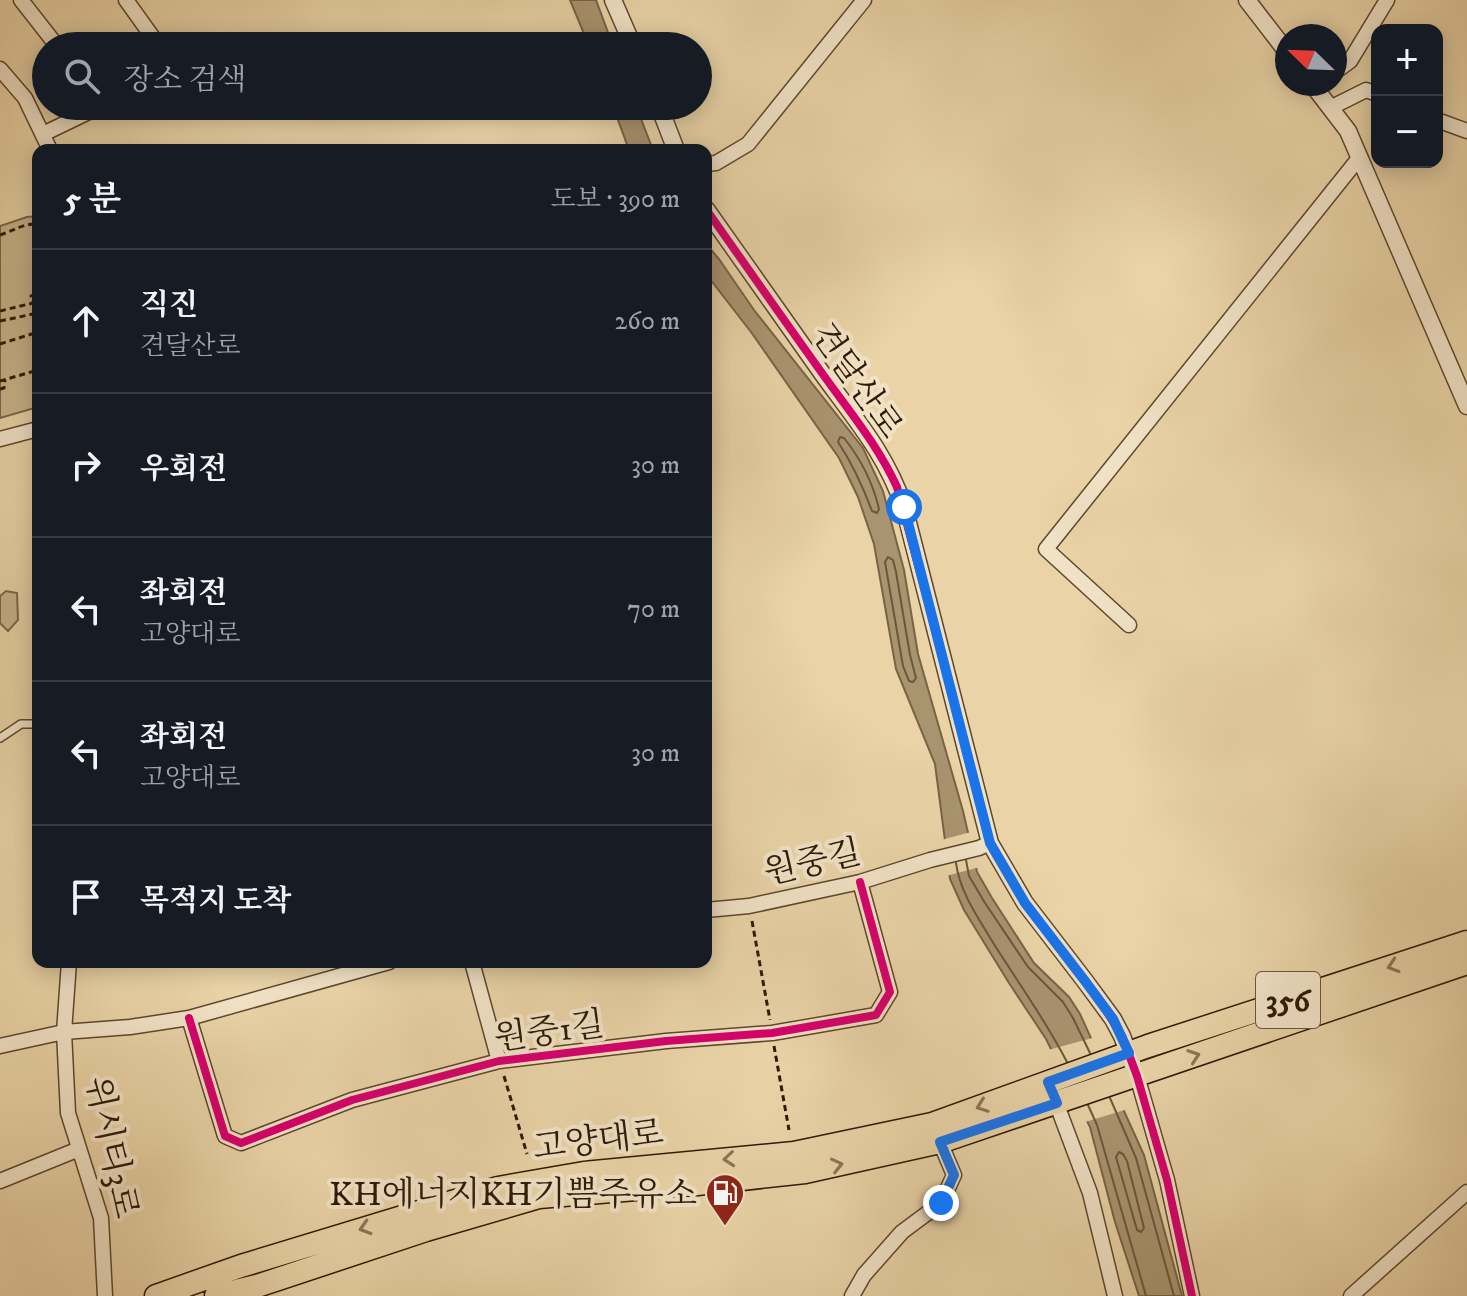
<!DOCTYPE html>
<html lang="ko">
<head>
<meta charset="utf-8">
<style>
	body { margin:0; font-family:"IM FELL DW Pica","Noto Serif KR",serif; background:#242831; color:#f1f3f6 }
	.controls { position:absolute; right:24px; top:24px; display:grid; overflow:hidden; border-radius:16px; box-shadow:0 4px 20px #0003 }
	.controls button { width:72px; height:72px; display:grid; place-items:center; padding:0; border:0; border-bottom:2px solid #363941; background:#171b24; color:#f1f3f6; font:40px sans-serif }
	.compass { position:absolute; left:1275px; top:24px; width:72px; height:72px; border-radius:50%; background:#171b24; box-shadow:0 4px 20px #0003; rotate:293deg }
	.stop { position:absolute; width:24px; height:24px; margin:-18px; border:6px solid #1a73e8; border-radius:50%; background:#fff }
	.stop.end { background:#1a73e8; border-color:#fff; box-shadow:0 2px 8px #0008 }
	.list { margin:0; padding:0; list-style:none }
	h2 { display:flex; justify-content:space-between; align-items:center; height:104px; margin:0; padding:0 32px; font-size:34px }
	h2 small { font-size:26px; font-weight:400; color:#9ea1a6 }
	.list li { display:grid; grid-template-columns:52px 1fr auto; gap:24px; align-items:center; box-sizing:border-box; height:144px; padding:0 32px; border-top:2px solid #363941 }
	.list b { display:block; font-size:30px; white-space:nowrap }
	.list p { margin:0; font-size:26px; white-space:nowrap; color:#9ea1a6 }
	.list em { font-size:26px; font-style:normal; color:#9ea1a6 }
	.icon { flex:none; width:44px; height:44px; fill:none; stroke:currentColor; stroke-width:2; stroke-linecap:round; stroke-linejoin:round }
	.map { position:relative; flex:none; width:1467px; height:1296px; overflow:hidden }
	.search { position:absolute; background:#171b24; box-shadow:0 4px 20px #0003; left:32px; top:32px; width:680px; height:88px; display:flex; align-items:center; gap:20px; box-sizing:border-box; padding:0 28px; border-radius:44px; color:#9ea1a6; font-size:30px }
	.panel { position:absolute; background:#171b24; box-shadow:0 4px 20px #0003; left:32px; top:144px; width:680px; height:824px; border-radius:16px }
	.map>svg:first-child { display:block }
	.green { fill:#c9b48b; stroke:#7c6748; stroke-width:2 }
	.water { fill:#a99470; stroke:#786345; stroke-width:2 }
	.pier { fill:#e9d3a7 }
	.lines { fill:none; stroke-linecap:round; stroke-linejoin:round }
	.shore { stroke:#6c573a; stroke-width:2 }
	.service-casing { stroke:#5d482d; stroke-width:10 }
	.minor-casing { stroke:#5d482d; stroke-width:17 }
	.tertiary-casing { stroke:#5d482d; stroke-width:19 }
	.primary-casing { stroke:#2e1a04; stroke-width:25 }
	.path { stroke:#2e1a04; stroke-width:3; stroke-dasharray:6 4; stroke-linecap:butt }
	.service { stroke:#f1e2c6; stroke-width:7 }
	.minor { stroke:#f1e2c6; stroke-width:14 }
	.tertiary { stroke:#f1e2c6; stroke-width:16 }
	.primary { stroke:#e9d3a7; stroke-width:22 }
	.cycleway-casing { stroke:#f1e2c6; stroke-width:13 }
	.cycleway { stroke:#d6006c; stroke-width:8 }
	.oneway { stroke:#8c7656 }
	.route { stroke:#1a73e8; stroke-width:10 }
	.labels { text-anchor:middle; stroke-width:8; stroke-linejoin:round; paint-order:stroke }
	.shield { fill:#f1e2c6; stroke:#68563e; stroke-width:2 }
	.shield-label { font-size:32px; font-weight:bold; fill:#2e1a04 }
	.street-label { font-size:34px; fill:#2e1a04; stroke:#f1e2c6 }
	.poi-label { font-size:34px; fill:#2e1a04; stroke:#f1e2c6; text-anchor:end }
</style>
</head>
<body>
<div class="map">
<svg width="1467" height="1296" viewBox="0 0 1467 1296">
	<rect width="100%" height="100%" fill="#e9d3a7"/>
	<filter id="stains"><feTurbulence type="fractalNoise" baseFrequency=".0025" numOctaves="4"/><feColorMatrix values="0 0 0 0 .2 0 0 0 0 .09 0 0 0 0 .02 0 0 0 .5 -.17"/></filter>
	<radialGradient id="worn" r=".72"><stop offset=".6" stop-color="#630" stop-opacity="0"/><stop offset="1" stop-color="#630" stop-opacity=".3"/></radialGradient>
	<path class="green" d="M38 216V407L0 418V226L27 217Z
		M6 591 17 593 18 620 8 631 0 623V596Z"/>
	<path class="water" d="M570 0H596L613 46H589Z
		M613 106H636L653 150H629Z
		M706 244 719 259 754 310 863 448 883 491 904 570 918 654 963 811 977 872 992 898 1034 963 1069 997 1080 1014 1144 1155 1182 1296H1139L1115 1222 1090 1127 1046 1039 1009 983 964 910 950 879 935 764 896 669 874 544 858 497 839 458 751 332 706 274Z"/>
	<path class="pier" d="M971 832 980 867 946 876 941 840Z
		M1096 1037 1128 1109 1085 1122 1048 1050Z"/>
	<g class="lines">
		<path class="shore" d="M840 437 844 438C860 458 873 483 879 509L877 513 872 511C863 487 852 463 838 442Z
			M888 557 893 560 896 572 910 655 916 678 913 682 909 681 903 666 885 562Z
			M966 860 969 876 985 903 1028 967 1063 1002 1073 1018 1090 1053
			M956 863C960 892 977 916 992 941 1017 981 1045 1019 1067 1062
			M1110 1098 1136 1158 1174 1296
			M1088 1105 1097 1125 1146 1296
			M1119 1152 1123 1154 1127 1161 1144 1228 1141 1232 1137 1230 1116 1157Z"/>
		<defs>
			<path id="service" d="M0 738 21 724H38"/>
			<path id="minor" d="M21 0 57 46
				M126 0 159 46
				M0 69 25 98 50 150
				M1335 72 1350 61 1387 0
				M1330 108 1366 90 1377 94
				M1437 120 1467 131
				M43 134 101 106
				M706 164 716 163 748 144 864 0
				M0 439 38 429
				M1129 625 1046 549 1359 158
				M706 910 749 906 860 882 930 860 979 848 990 843
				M69 962 64 1032 68 1113 101 1218 105 1296
				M472 962 499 1061
				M189 1018 225 1136 241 1143 352 1100 499 1061 666 1041 772 1033 876 1015 890 992 860 882
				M0 1046 64 1032 130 1027 189 1018 389 962
				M1137 1076 1167 1180 1192 1296
				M1054 1097 1090 1193 1115 1296
				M0 1181 79 1149
				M852 1296 864 1275 902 1232 941 1203 954 1175 940 1142
				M1351 1296 1467 1192"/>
			<path id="tertiary" d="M613 0 633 46
				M1247 0 1287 52
				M1312 84 1348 131 1467 406
				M659 106 676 150
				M706 209C745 265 785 320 824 376 856 420 886 454 904 507L990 843 1025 903 1085 981 1113 1019 1122 1036 1137 1076"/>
			<path id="primary" d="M156 1296 241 1266 498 1188 584 1173 794 1153 932 1124 1148 1046 1467 942
				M216 1296 260 1285 426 1230 539 1197 697 1184 805 1172 940 1142 1467 963"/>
		</defs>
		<use href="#service" class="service-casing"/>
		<use href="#minor" class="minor-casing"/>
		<use href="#tertiary" class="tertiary-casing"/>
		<use href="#primary" class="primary-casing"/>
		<path class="path" d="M0 235C13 231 24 223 38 224
			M0 311 33 303 31 296 38 294
			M0 321 38 313
			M0 344 38 332
			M0 381 38 370
			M0 389 4 388 5 380
			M752 921 770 1020
			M774 1046 789 1130
			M504 1076 527 1154"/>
		<use href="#service" class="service"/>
		<use href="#minor" class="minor"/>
		<use href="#tertiary" class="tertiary"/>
		<use href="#primary" class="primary"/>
		<defs>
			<path id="cycleway" d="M706 209C746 266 786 323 827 380 853 416 878 446 897 487L952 692 990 843 1025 903 1100 1001 1122 1036 1137 1076 1167 1180 1192 1296
				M189 1018 225 1136 241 1143 352 1100 499 1061 666 1041 772 1033 876 1015 890 992 860 882"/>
		</defs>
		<use href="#cycleway" class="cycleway-casing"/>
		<use href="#cycleway" class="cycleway"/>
	</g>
	<defs><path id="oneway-chevron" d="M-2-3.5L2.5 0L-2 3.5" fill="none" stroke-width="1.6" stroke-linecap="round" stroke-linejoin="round" transform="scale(2)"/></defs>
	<g class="oneway">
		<use href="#oneway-chevron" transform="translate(1393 966) rotate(162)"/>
		<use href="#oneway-chevron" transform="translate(1194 1056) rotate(-19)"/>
		<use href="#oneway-chevron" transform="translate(982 1106) rotate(160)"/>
		<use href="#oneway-chevron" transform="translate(729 1159) rotate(175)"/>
		<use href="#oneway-chevron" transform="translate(837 1165) rotate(-13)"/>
		<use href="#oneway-chevron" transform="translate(365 1228) rotate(163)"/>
	</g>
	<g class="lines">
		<path class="route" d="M904 507 990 843 1025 903 1085 981 1113 1019 1129 1053 1048 1082 1057 1103 940 1142 954 1175 941 1203"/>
	</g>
	<defs>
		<symbol id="fuel-pin" viewBox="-11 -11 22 30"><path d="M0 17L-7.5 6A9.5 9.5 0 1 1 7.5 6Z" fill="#8f2418" stroke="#f1e2c6"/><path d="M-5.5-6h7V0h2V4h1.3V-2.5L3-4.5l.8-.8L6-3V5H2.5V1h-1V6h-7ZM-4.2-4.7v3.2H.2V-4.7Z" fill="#fff"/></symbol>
	</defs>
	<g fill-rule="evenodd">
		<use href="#fuel-pin" x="703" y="1171" width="44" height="60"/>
	</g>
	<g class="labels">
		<rect class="shield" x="1256" y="972" width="64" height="56" rx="6"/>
		<g class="shield-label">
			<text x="1288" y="1011">356</text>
		</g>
		<g class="street-label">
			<text transform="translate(858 380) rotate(55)" y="12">견달산로</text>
			<text transform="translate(812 861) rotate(-13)" y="12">원중길</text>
			<text transform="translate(549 1030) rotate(-8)" y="12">원중1길</text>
			<text transform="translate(598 1139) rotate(-7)" y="12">고양대로</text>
			<text transform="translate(113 1147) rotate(78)" y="12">위시티3로</text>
		</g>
		<g class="poi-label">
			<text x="697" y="1205">KH에너지KH기쁨주유소</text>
		</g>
	</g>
	<rect width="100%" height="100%" filter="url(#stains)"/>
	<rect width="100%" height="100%" fill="url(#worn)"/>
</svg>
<div class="controls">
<button>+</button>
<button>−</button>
</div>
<svg class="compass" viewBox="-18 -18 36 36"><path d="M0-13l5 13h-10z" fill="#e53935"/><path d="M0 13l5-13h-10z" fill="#9ea1a6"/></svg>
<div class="stop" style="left:904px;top:507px"></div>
<div class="stop end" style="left:941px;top:1203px"></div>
<div class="search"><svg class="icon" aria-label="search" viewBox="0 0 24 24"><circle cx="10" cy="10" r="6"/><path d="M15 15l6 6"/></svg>장소 검색</div>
<section class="panel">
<h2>5 분<small>도보 · 390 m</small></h2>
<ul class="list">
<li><svg class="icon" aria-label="ahead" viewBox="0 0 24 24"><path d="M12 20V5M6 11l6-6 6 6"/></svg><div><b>직진</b><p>견달산로</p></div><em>260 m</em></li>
<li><svg class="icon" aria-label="right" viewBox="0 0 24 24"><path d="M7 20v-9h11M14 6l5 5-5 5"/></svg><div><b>우회전</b></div><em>30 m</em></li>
<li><svg class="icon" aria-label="left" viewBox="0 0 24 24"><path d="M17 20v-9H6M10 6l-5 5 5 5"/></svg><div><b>좌회전</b><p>고양대로</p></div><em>70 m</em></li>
<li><svg class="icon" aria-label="left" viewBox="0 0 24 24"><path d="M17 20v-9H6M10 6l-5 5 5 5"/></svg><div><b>좌회전</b><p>고양대로</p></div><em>30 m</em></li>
<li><svg class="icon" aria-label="arrive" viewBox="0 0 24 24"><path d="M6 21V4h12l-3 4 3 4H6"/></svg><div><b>목적지 도착</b></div></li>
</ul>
</section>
</div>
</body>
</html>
